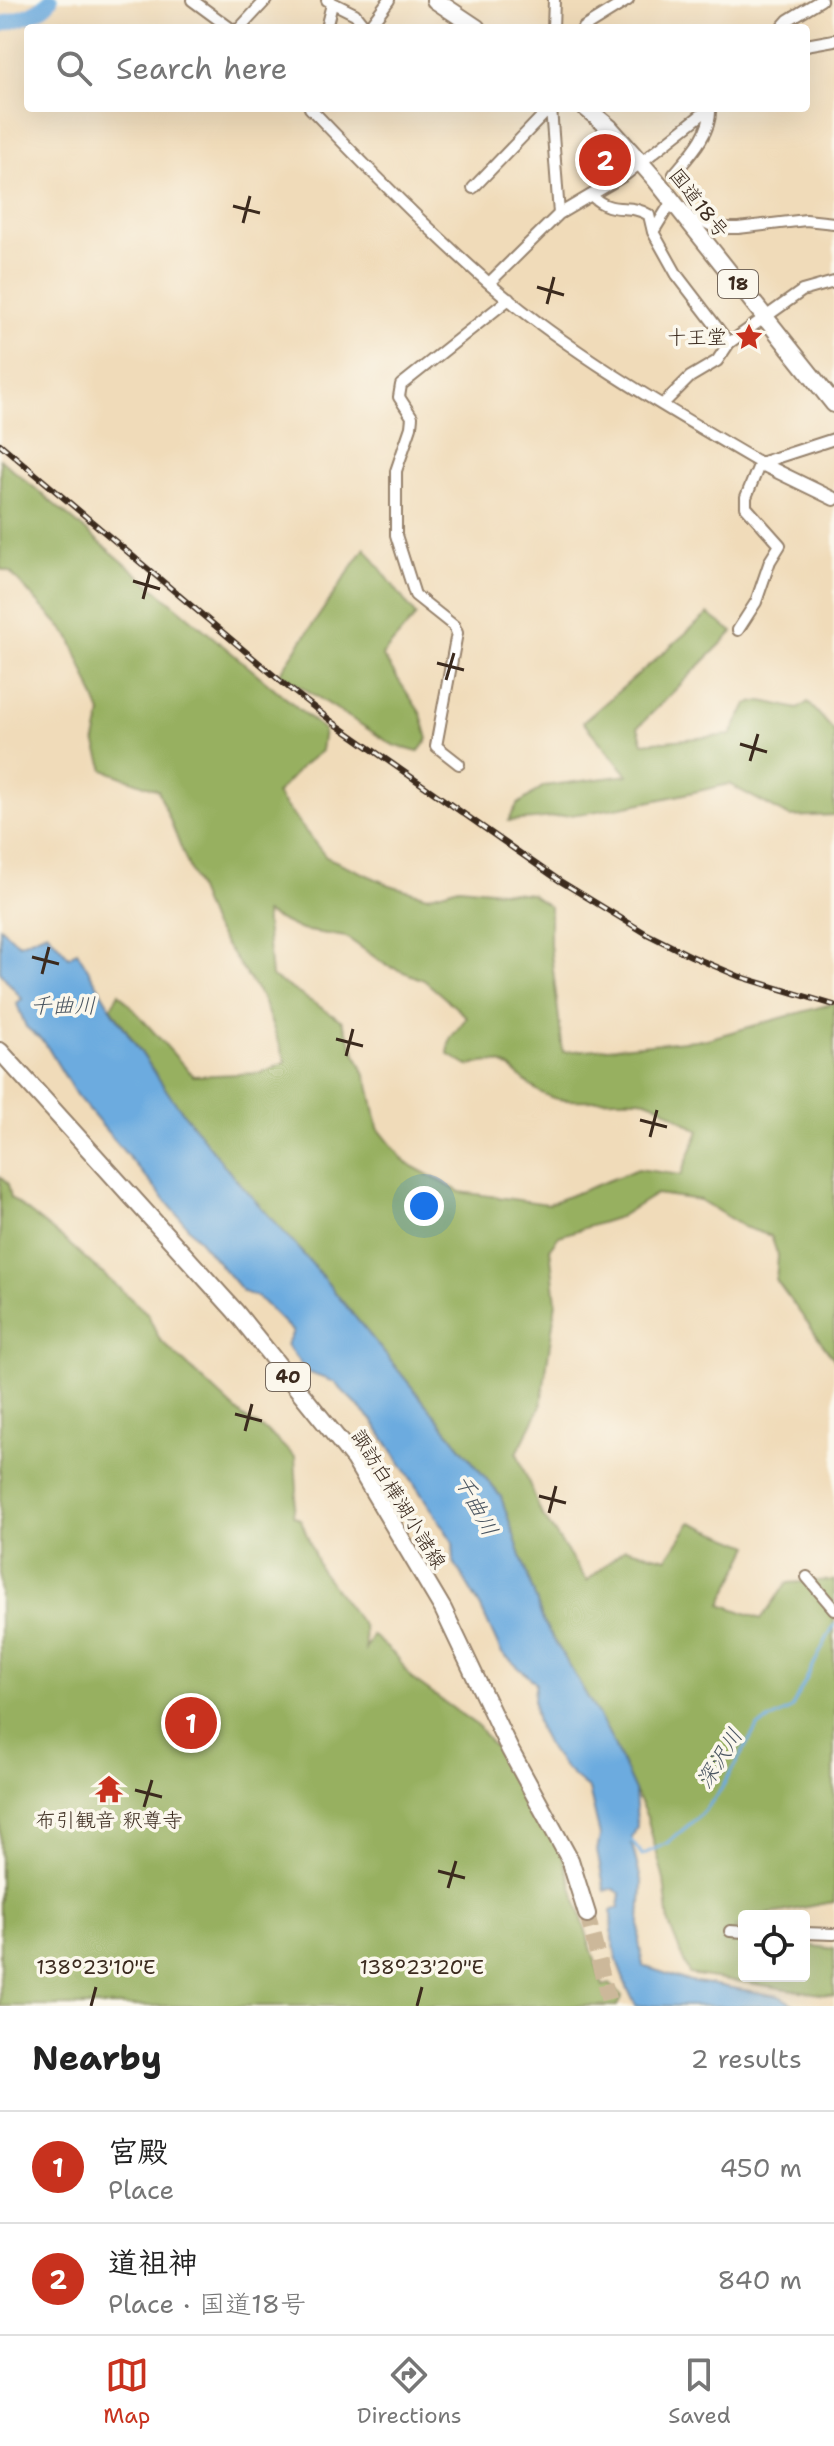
<!DOCTYPE html>
<html lang="en">
<head>
<meta charset="utf-8">
<style>
	body { margin:0; font-family:"Shantell Sans","Klee One",sans-serif; background:#f2f2f2; color:#222 }
	.controls { position:absolute; right:24px; bottom:24px; display:grid; overflow:hidden; border-radius:8px; box-shadow:0 8px 32px #0002 }
	.controls button { width:72px; height:72px; display:grid; place-items:center; padding:0; border:0; border-bottom:2px solid #e0e0e0; background:#fff; color:#222; font:40px sans-serif }
	.you { position:absolute; left:424px; top:1206px; width:28px; height:28px; margin:-20px; border:6px solid #fff; border-radius:50%; background:#1a73e8; box-shadow:0 0 0 12px #1a73e833 }
	.badge { display:grid; place-items:center; width:52px; height:52px; border-radius:50%; background:#c8321e; color:#fff; font-size:26px; font-weight:700 }
	.pin { position:absolute; translate:-50% -50%; border:4px solid #fff; box-shadow:0 2px 8px #0006 }
	.list { margin:0; padding:0; list-style:none }
	h2 { display:flex; justify-content:space-between; align-items:center; height:104px; margin:0; padding:0 32px; font-size:34px }
	h2 small { font-size:26px; font-weight:400; color:#767676 }
	.list li { display:grid; grid-template-columns:52px 1fr auto; gap:24px; align-items:center; box-sizing:border-box; height:112px; padding:0 32px; border-top:2px solid #e0e0e0 }
	.list b { display:block; font-size:30px; white-space:nowrap }
	.list p { margin:0; font-size:26px; white-space:nowrap; color:#767676 }
	.list em { font-size:26px; font-style:normal; color:#767676 }
	.icon { flex:none; width:44px; height:44px; fill:none; stroke:currentColor; stroke-width:2; stroke-linecap:round; stroke-linejoin:round }
	.map { position:relative; flex:none; width:834px; height:2006px; overflow:hidden }
	.search { position:absolute; background:#fff; box-shadow:0 8px 32px #0002; left:24px; right:24px; top:24px; height:88px; display:flex; align-items:center; gap:20px; box-sizing:border-box; padding:0 28px; border-radius:8px; color:#767676; font-size:30px }
	.sheet { height:328px; background:#fff }
	nav { display:flex; justify-content:space-around; align-items:center; box-sizing:border-box; height:112px; border-top:2px solid #e0e0e0; background:#fff; font-size:22px; color:#767676 }
	nav a { display:grid; justify-items:center; gap:4px }
	nav .on { color:#c8321e }
	.map>svg:first-child { display:block }
	.forest { fill:#97b061; stroke:#696d40; stroke-width:2; fill-rule:evenodd }
	.water { fill:#6cabdf; stroke:#546a7e; stroke-width:2 }
	.lines { fill:none; stroke-linecap:round; stroke-linejoin:round }
	.stream { stroke:#6cabdf; stroke-width:3 }
	.river { stroke:#6cabdf; stroke-width:16 }
	.primary-tunnel { stroke:#ccb89a; stroke-width:16; stroke-dasharray:16 8; stroke-linecap:butt }
	.minor-casing { stroke:#96826c; stroke-width:14 }
	.tertiary-casing { stroke:#96826c; stroke-width:16 }
	.primary-casing { stroke:#96826c; stroke-width:20 }
	.trunk-casing { stroke:#96826c; stroke-width:20 }
	.minor { stroke:#fff; stroke-width:10 }
	.tertiary { stroke:#fff; stroke-width:12 }
	.primary { stroke:#fff; stroke-width:16 }
	.trunk { stroke:#fff; stroke-width:16 }
	.rail-casing { stroke:#3b2a1e; stroke-width:6 }
	.rail { stroke:#fbf7ec; stroke-width:3; stroke-dasharray:9; stroke-linecap:butt }
	.ticks { fill:none; stroke:#3b2a1e; stroke-width:3 }
	.labels { text-anchor:middle; stroke-width:7; stroke-linejoin:round; paint-order:stroke }
	.shield { fill:#fbf7ec; stroke:#75685c; stroke-width:2 }
	.shield-label { font-size:18px; font-weight:bold; fill:#3b2a1e }
	.street-label { font-size:20px; fill:#3b2a1e; stroke:#fbf7ec }
	.poi-label { font-size:20px; fill:#3b2a1e; stroke:#fbf7ec; text-anchor:end }
	.water-label { font-size:22px; font-style:italic; fill:#4c5762; stroke:#fbf7ec }
	.ticks-label { font-size:20px; text-anchor:middle; fill:#3b2a1e; stroke:#fbf7ec; stroke-width:7; stroke-linejoin:round; paint-order:stroke }
</style>
</head>
<body>
<div class="map">
<svg width="834" height="2006" viewBox="0 0 834 2006">
	<rect width="100%" height="100%" fill="#fbf7ec"/>
	<filter id="ink" filterUnits="userSpaceOnUse"><feTurbulence type="fractalNoise" baseFrequency=".0125" numOctaves="2"/><feDisplacementMap in="SourceGraphic" scale="16" xChannelSelector="R" yChannelSelector="G"/><feConvolveMatrix kernelMatrix="1 2 1 2 8 2 1 2 1" color-interpolation-filters="sRGB"/></filter>
	<filter id="wash" filterUnits="userSpaceOnUse"><feTurbulence type="fractalNoise" baseFrequency=".006" numOctaves="4" result="noise"/><feDisplacementMap in="SourceGraphic" scale="32" xChannelSelector="R" yChannelSelector="G"/><feGaussianBlur stdDeviation="1.8" result="paint"/><feColorMatrix in="noise" values="0 0 0 0 0 0 0 0 0 0 0 0 0 0 0 0 0 1.4 0 .05"/><feComposite in="paint" operator="in"/></filter>
	<g filter="url(#wash)">
		<rect width="100%" height="100%" fill="#f0dbb9"/>
		<path class="forest" d="M0 459 324 730 321 751 302 766 276 794 326 857 390 885 427 896 459 887 531 894 550 907V945L563 1052 707 1039 834 1003V1359L776 1280 778 1256 771 1236 744 1227 700 1200 656 1194 619 1217 559 1236 550 1248 556 1302 541 1406 517 1453 541 1513 587 1581 625 1548 667 1558 691 1522 750 1546 721 1604 761 1619 787 1583 834 1580V1902C804 1906 775 1916 744 1916V1925L735 1928 744 1934V1976H804V1945L834 1949V1996L689 1974 669 1924 664 1880 647 1817 608 1732 543 1621 501 1497 312 1264 232 1175 171 1097 111 1007 119 993 193 1076 261 1073 286 1062 262 998 212 925 158 790 104 770 95 741 101 713 70 637 10 572 0 569ZM265 913 301 930 346 937 386 965 424 980 467 1017 450 1039 448 1054 468 1066C518 1052 509 1079 548 1096 569 1106 621 1095 646 1100 661 1104 685 1123 699 1131L681 1175 638 1169 548 1204 460 1192 406 1163 378 1128 369 1084 342 1021 271 976Z
			M365 548 416 616 382 655 421 714 428 739 418 752 393 745 280 673Z
			M708 614 733 632 638 727 643 743 731 735 747 704 762 701 798 709 808 702 834 731V815L790 817 729 784C656 801 583 817 508 821L517 805 544 786 628 775 583 722Z
			M0 1177 8 1184 11 1198 67 1242 147 1313 160 1340 243 1417 268 1432 295 1457 297 1490 293 1515 301 1520 320 1569 364 1627 365 1649 372 1635 397 1657 412 1679 479 1727 491 1744 505 1755 559 1845 603 1986 610 1984 622 1996 617 2006H0Z"/>
		<path class="water" d="M0 927 19 944 47 932 69 957 77 951 112 1010 171 1097 232 1175 312 1264 501 1497 543 1621 608 1732 635 1791 637 1826 631 1841 642 1884 639 1942 643 1966 685 1980 779 1996 796 2006H636C618 1970 612 1952 611 1911L619 1907 621 1894 614 1888 605 1891 597 1851 600 1836 589 1789C555 1764 526 1727 536 1683L501 1652 481 1608 454 1562 453 1542 372 1420 334 1382 307 1372 286 1345 293 1332 258 1297 243 1292 76 1095 45 1043 26 1027 17 1004 22 999 0 972Z"/>
		<g class="lines">
			<path class="stream" d="M631 1840 642 1855 667 1843 696 1819 717 1796 757 1727 791 1709 834 1625"/>
			<path class="river" d="M0 25C16 19 40 14 50 0"/>
		</g>
	</g>
	<g filter="url(#ink)">
		<g class="lines">
			<path class="primary-tunnel" d="M587 1914 610 2006"/>
			<defs>
				<path id="minor" d="M192 0 230 28
					M327 0 355 14 366 28
					M240 28 266 0
					M326 28 332 4
					M368 28 389 0
					M553 28 554 0
					M583 28 628 0
					M781 28 788 20 821 0
					M806 45 834 40
					M310 108C368 169 426 228 490 284 570 353 668 409 760 463L834 439
					M551 108 559 214
					M674 174C689 156 712 133 710 108
					M473 188 550 108
					M592 196C613 216 628 202 649 215L653 232
					M672 201 653 232 677 275 729 343
					M690 224 699 219 716 228H738L806 220 834 223
					M489 283 559 214 625 175 710 108
					M663 404 690 377 717 361 729 343 802 291 834 282
					M738 630 756 602 770 561 780 545 746 507V497L760 463
					M459 764 436 746 457 633 454 626 415 595 396 535V471L411 427 412 417 399 397 401 385 509 299
					M807 1577 834 1609
					M730 1931 744 1932
					M804 1933 834 1934"/>
				<path id="tertiary" d="M760 463 834 499"/>
				<path id="primary" d="M0 1051 235 1311 354 1459 443 1609 510 1750 570 1860 587 1914"/>
				<path id="trunk" d="M435 0 477 28
					M586 108 610 128 655 179 834 404"/>
			</defs>
			<use href="#minor" class="minor-casing"/>
			<use href="#tertiary" class="tertiary-casing"/>
			<use href="#primary" class="primary-casing"/>
			<use href="#trunk" class="trunk-casing"/>
			<use href="#minor" class="minor"/>
			<use href="#tertiary" class="tertiary"/>
			<use href="#primary" class="primary"/>
			<use href="#trunk" class="trunk"/>
			<defs>
				<path id="rail" d="M0 444 284 684 334 723 560 881 647 934 691 956 738 976 834 1005"/>
			</defs>
			<use href="#rail" class="rail-casing"/>
			<use href="#rail" class="rail"/>
		</g>
	</g>
	<path class="ticks" d="M233 206 260 213M243 223 250 196M537 287 564 295M547 304 554 277M133 581 160 589M143 599 150 572M437 663 464 670M446 680 454 653M740 744 767 752M750 761 758 734M32 957 59 964M42 974 49 947M336 1039 363 1046M346 1056 353 1029M640 1120 667 1127M650 1137 657 1110M235 1414 262 1421M245 1431 252 1404M539 1496 566 1503M549 1513 556 1486M135 1790 162 1797M144 1807 152 1780M438 1871 465 1878M448 1888 456 1861M91 2006 96 1987M417 2006 422 1987"/>
	<defs>
		<symbol id="sight-bare" viewBox="-9 -9 18 18"><path d="M0-6L1.8-2.2L6-1.7L2.9 1.2L3.7 5.4L0 3.3L-3.7 5.4L-2.9 1.2L-6-1.7L-1.8-2.2Z" fill="#c8321e" stroke="#fbf7ec" stroke-width="2.5" paint-order="stroke"/></symbol>
		<symbol id="temple-bare" viewBox="-9 -9 18 18"><path d="M0-6L5-2H3V0L6.5 2.5H4V6H1.5V3h-3V6H-4V2.5H-6.5L-3 0V-2H-5Z" fill="#c8321e" stroke="#fbf7ec" stroke-width="2.5" paint-order="stroke"/></symbol>
	</defs>
	<g fill-rule="evenodd">
		<use href="#sight-bare" x="729" y="317" width="40" height="40"/>
		<use href="#temple-bare" x="89" y="1769" width="40" height="40"/>
	</g>
	<g class="labels">
		<g class="shield">
			<rect x="718" y="270" width="40" height="28" rx="6"/>
			<rect x="266" y="1363" width="44" height="28" rx="6"/>
		</g>
		<g class="shield-label">
			<text x="738" y="290">18</text>
			<text x="288" y="1383">40</text>
		</g>
		<g class="street-label">
			<text transform="translate(699 203) rotate(52)" y="7">国道18号</text>
			<text transform="translate(399 1499) rotate(58)" y="7">諏訪白樺湖小諸線</text>
		</g>
		<g class="poi-label">
			<text x="727" y="344">十王堂</text>
			<text x="109" y="1827" text-anchor="middle">布引観音 釈尊寺</text>
		</g>
		<g class="water-label">
			<text x="63" y="1013">千曲川</text>
			<text transform="translate(477 1505) rotate(62)" y="8">千曲川</text>
			<text transform="translate(719 1758) rotate(-58)" y="8">深沢川</text>
		</g>
	</g>
	<g class="ticks-label">
		<text x="96" y="1974">138°23'10"E</text>
		<text x="422" y="1974">138°23'20"E</text>
	</g>
</svg>
<div class="controls">
<button><svg class="icon" aria-label="locate" viewBox="0 0 24 24"><circle cx="12" cy="12" r="6"/><path d="M12 2v4M12 18v4M2 12h4M18 12h4"/></svg></button>
</div>
<div class="you"></div>
<div class="pin badge" style="left:191px;top:1723px">1</div>
<div class="pin badge" style="left:605px;top:160px">2</div>
<div class="search"><svg class="icon" aria-label="search" viewBox="0 0 24 24"><circle cx="10" cy="10" r="6"/><path d="M15 15l6 6"/></svg>Search here</div>
</div>
<section class="sheet">
<h2>Nearby<small>2 results</small></h2>
<ul class="list">
<li><span class="badge">1</span><div><b>宮殿</b><p>Place</p></div><em>450 m</em></li>
<li><span class="badge">2</span><div><b>道祖神</b><p>Place · 国道18号</p></div><em>840 m</em></li>
</ul>
</section>
<nav>
<a class="on"><svg class="icon" aria-label="map" viewBox="0 0 24 24"><path d="M3 6l6-2 6 2 6-2v14l-6 2-6-2-6 2zM9 4v14M15 6v14"/></svg>Map</a>
<a><svg class="icon" aria-label="directions" viewBox="0 0 24 24"><path d="M12 3l9 9-9 9-9-9zM9 14v-3h6M13 9l2 2-2 2"/></svg>Directions</a>
<a><svg class="icon" aria-label="saved" viewBox="0 0 24 24"><path d="M7 4h10v16l-5-4-5 4z"/></svg>Saved</a>
</nav>
</body>
</html>
